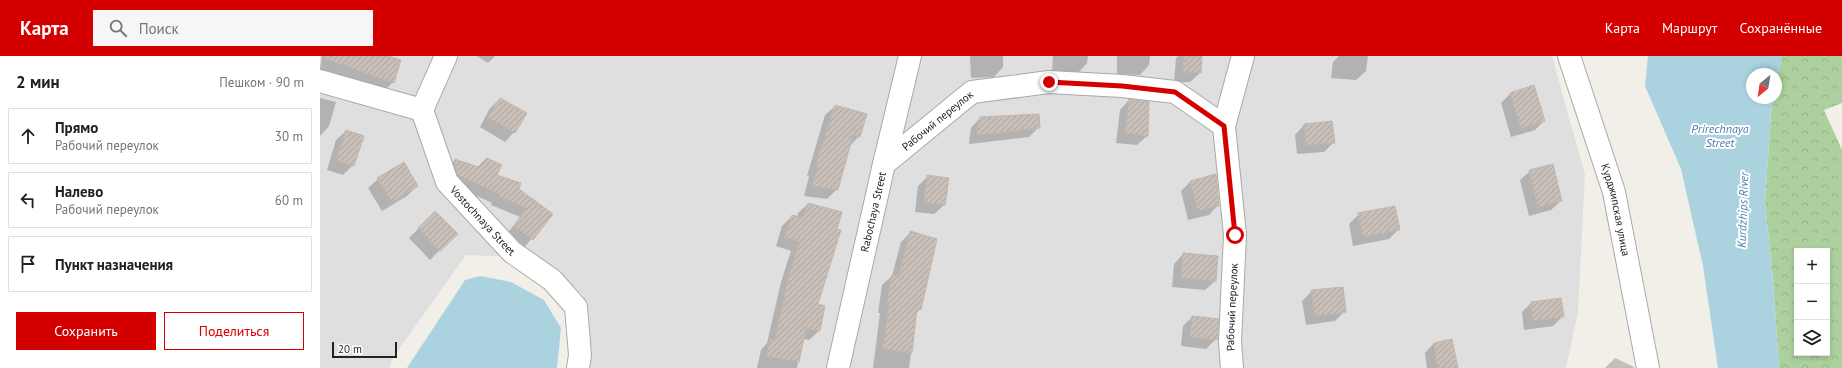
<!DOCTYPE html>
<html lang="ru">
<head>
<meta charset="utf-8">
<style>
	body { margin:0; font-family:"PT Sans",sans-serif; background:#f6f6f6; color:#202124 }
	.controls { position:absolute; right:12px; bottom:12px; display:grid; overflow:hidden; border-radius:0px; box-shadow:0 2px 6px #0003 }
	.controls button { width:36px; height:36px; display:grid; place-items:center; padding:0; border:0; border-bottom:1px solid #e0e0e0; background:#fff; color:#202124; font:20px sans-serif }
	.compass { position:absolute; left:1426px; top:12px; width:36px; height:36px; border-radius:50%; background:#fff; box-shadow:0 2px 6px #0003; rotate:210deg }
	.scale { position:absolute; left:12px; bottom:10px; width:65px; box-sizing:border-box; padding-left:4px; border:2px solid #222; border-top:0; font-size:11px; line-height:14px; white-space:nowrap; color:#222; -webkit-text-stroke:3px #fff; paint-order:stroke }
	.stop { position:absolute; width:12px; height:12px; margin:-9px; border:3px solid #d40000; border-radius:50%; background:#fff }
	.stop.end { background:#d40000; border-color:#fff; box-shadow:0 1px 4px #0008 }
	.list { margin:0; padding:0; list-style:none }
	h2 { display:flex; justify-content:space-between; align-items:center; height:52px; margin:0; padding:0 16px; font-size:17px }
	h2 small { font-size:13px; font-weight:400; color:#757577 }
	.list li { display:grid; grid-template-columns:26px 1fr auto; gap:12px; align-items:center; box-sizing:border-box; height:56px; margin:0 8px 8px; padding:0 8px; border:1px solid #e0e0e0; border-radius:0px }
	.list b { display:block; font-size:15px; white-space:nowrap }
	.list p { margin:0; font-size:13px; white-space:nowrap; color:#757577 }
	.list em { font-size:13px; font-style:normal; color:#757577 }
	.actions { display:flex; gap:8px; padding:12px 16px }
	.actions a { flex:1; padding:9px 0; border:1px solid #d40000; border-radius:0px; text-align:center; font-size:14px; color:#d40000 }
	.actions .main { background:#d40000; color:#fff }
	.icon { flex:none; width:22px; height:22px; fill:none; stroke:currentColor; stroke-width:2; stroke-linecap:round; stroke-linejoin:round }
	.map { position:relative; flex:none; width:1522px; height:312px; overflow:hidden }
	header { display:flex; align-items:center; gap:24px; box-sizing:border-box; height:56px; padding:0 20px; background:#d40000; color:#fff }
	header strong { font-size:19px }
	nav { display:flex; gap:22px; margin-inline-start:auto; font-size:14px }
	.search { width:280px; height:36px; background:#f6f6f6; display:flex; align-items:center; gap:10px; box-sizing:border-box; padding:0 14px; border-radius:0px; color:#757577; font-size:15px }
	main { display:flex }
	aside { flex:1; background:#fff }
	.map>svg:first-child { display:block }
	.residential { fill:#e0dfdf }
	.forest { fill:url(#forest-crowns); fill-rule:evenodd }
	.water { fill:#aad3df }
	.shadow { fill:#0003 }
	.building { fill:url(#building-hatch); stroke:#c4b6ab }
	.lines { fill:none; stroke-linecap:round; stroke-linejoin:round }
	.minor-casing { stroke:#a9a9a9; stroke-width:24 }
	.minor { stroke:#fff; stroke-width:22 }
	.route { stroke:#d40000; stroke-width:5 }
	.labels { text-anchor:middle; stroke-width:4; stroke-linejoin:round; paint-order:stroke }
	.street-label { font-size:11px; fill:#222; stroke:#fff }
	.water-label { font-size:12px; font-style:italic; fill:#4a7aab; stroke:#fff }
</style>
</head>
<body>
<header>
<strong>Карта</strong>
<div class="search"><svg class="icon" aria-label="search" viewBox="0 0 24 24"><circle cx="10" cy="10" r="6"/><path d="M15 15l6 6"/></svg>Поиск</div>
<nav><a>Карта</a><a>Маршрут</a><a>Сохранённые</a></nav>
</header>
<main>
<aside>
<h2>2 мин<small>Пешком · 90 m</small></h2>
<ul class="list">
<li><svg class="icon" aria-label="ahead" viewBox="0 0 24 24"><path d="M12 20V5M6 11l6-6 6 6"/></svg><div><b>Прямо</b><p>Рабочий переулок</p></div><em>30 m</em></li>
<li><svg class="icon" aria-label="left" viewBox="0 0 24 24"><path d="M17 20v-9H6M10 6l-5 5 5 5"/></svg><div><b>Налево</b><p>Рабочий переулок</p></div><em>60 m</em></li>
<li><svg class="icon" aria-label="arrive" viewBox="0 0 24 24"><path d="M6 21V4h12l-3 4 3 4H6"/></svg><div><b>Пункт назначения</b></div></li>
</ul>
<div class="actions"><a class="main">Сохранить</a><a>Поделиться</a></div>
</aside>
<div class="map">
<svg width="1522" height="312" viewBox="0 0 1522 312">
	<defs>
		<pattern id="forest-crowns" width="20" height="18" patternUnits="userSpaceOnUse"><rect width="20" height="18" fill="#add19e"/><path d="M2 6a3 3 0 1 1 6 0M12 15a3 3 0 1 1 6 0" fill="none" stroke="#95b388"/></pattern>
		<pattern id="building-hatch" width="6" height="6" patternUnits="userSpaceOnUse"><rect width="6" height="6" fill="#c7bfb8"/><path d="M-1 1l2-2M0 6l6-6M5 7l2-2" fill="none" stroke="#aba49e"/></pattern>
	</defs>
	<rect width="100%" height="100%" fill="#f2efe9"/>
	<path class="residential" d="M0 0H1232L1265 119 1258 256 1246 312H267L272 296 263 239 237 215 218 202 146 199 72 303 70 312H0Z"/>
	<path class="forest" d="M1462 0H1522V47L1504 54 1522 94V312H1459L1453 224 1445 146 1451 56 1454 42H1456V33ZM1477 195H1507V297H1477Z"/>
	<path class="water" d="M1328 0H1462L1456 33V18H1432V42H1454L1451 56 1445 146 1453 224 1459 312H1398L1383 210 1361 113 1325 30Z
		M160 220 191 226 224 244 241 272 237 312H87L145 224Z"/>
	<path class="shadow" d="M2 0H66L73 26 63 36 0 13Z
		M157 0H175L168 7Z
		M650 0H683V11L674 21 651 22Z
		M733 0H768L767 7 758 17 732 16Z
		M797 0H830L829 9 820 19 797 18Z
		M858 0H881L880 17 870 26H854L856 2Z
		M1019 0H1048L1046 15 1036 24 1011 22 1013 6Z
		M1214 31 1224 65 1215 74 1191 81 1181 47 1190 38Z
		M0 42 16 46 9 70 0 80Z
		M180 43 194 76 185 86 160 71 170 52Z
		M809 44 827 80 817 89 796 87 800 54Z
		M515 50 539 80 530 90 517 133 507 143 484 140 489 120H487L505 59Z
		M660 62 719 71 709 81 649 88 651 72Z
		M984 69 1014 86 1004 96 977 98 975 79Z
		M26 75 33 109 23 119 7 114 16 84Z
		M135 104 198 133 231 158 204 192 186 179 200 161 171 149 172 147 129 127 127 113Z
		M1210 115 1241 145 1231 154 1209 160 1200 124Z
		M608 120 624 149 614 158 595 156 598 130Z
		M58 123 97 130 87 140 62 155 48 132Z
		M870 126 898 149 889 159 868 164 861 135Z
		M488 148 496 249 504 250 499 275 489 284 482 283 477 312H437L441 294 447 287 461 226 471 195 456 190 462 170 472 160 477 162 478 157Z
		M115 156 136 178 110 204 89 182Z
		M1039 158 1079 173 1069 183 1033 190 1029 168Z
		M591 176 600 253 596 258 589 312H553L560 257H558L562 229 572 220 581 186Z
		M863 198 895 225 885 234 852 231 854 208Z
		M992 235 1025 255 1015 265 986 269 982 245Z
		M1211 247 1243 260 1233 270 1204 274 1202 256Z
		M872 261 896 283 886 293 861 290 863 270Z
		M1114 287 1137 312H1107L1105 297Z
		M1295 302 1314 311V312H1285Z"/>
	<path class="building" d="M4 0H68L81 4 74 27 4 2Z
		M864 0H882L881 17 863 16Z
		M1214 29 1225 65 1201 72 1190 37Z
		M180 42 207 57 195 77 168 61Z
		M809 43 829 46 828 80 805 77Z
		M515 49 547 58 540 81 533 79 518 134 492 130 498 111 496 110 502 88H503Z
		M719 58 720 72 657 79 660 61Z
		M1012 65 1015 87 986 89 984 68Z
		M26 74 44 80 34 110 16 104Z
		M167 102 182 109 177 119 201 127 199 133 233 158 213 184 194 170 207 152 179 141 180 138 138 119 134 107 135 103 158 111Z
		M84 106 98 130 72 146 57 122Z
		M1233 108 1242 145 1218 151 1209 114Z
		M896 118 899 150 878 155 870 125Z
		M607 119 629 122 625 149 604 146Z
		M488 147 522 156 517 173 521 174 498 248 505 250 500 275 486 272 479 306 447 300 450 283 455 284 470 215 480 186 465 181 472 159 483 162Z
		M1075 150 1080 174 1043 181 1038 157Z
		M115 155 138 178 120 195 98 172Z
		M590 175 617 183 601 254 597 253 592 297 563 293 569 248 567 247 572 219 579 220Z
		M863 197 898 200 896 225 861 222Z
		M1023 231 1026 256 995 260 991 234Z
		M1241 242 1244 261 1213 265 1211 246Z
		M872 260 899 263 897 284 870 281Z
		M1132 283 1138 312H1118L1114 287Z"/>
	<g class="lines">
		<defs>
			<g id="minor">
				<path id="s1" d="M126 0 102 54 127 126 192 196 232 224 256 251 260 299 258 312"/>
				<path id="s2" d="M1249 0 1294 136 1328 312"/>
				<path d="M0 25 102 54"/>
				<path id="s3" d="M564 108 652 36 729 26 802 30 855 36 904 70"/>
				<path id="s4" d="M518 312 564 108 590 0"/>
				<path id="s5" d="M912 312 910 286 915 179 904 70 923 0"/>
			</g>
		</defs>
		<use href="#minor" class="minor-casing"/>
		<use href="#minor" class="minor"/>
	</g>
	<g class="lines">
		<path class="route" d="M729 26 802 30 855 36 904 70 915 179"/>
	</g>
	<g class="labels">
		<g class="street-label">
			<text dy="4" stroke="none"><textPath href="#s3" startOffset="69">Рабочий переулок</textPath></text>
			<text dy="4" stroke="none"><textPath href="#s2" startOffset="161">Курджипская улица</textPath></text>
			<text dy="4" stroke="none"><textPath href="#s4" startOffset="160">Rabochaya Street</textPath></text>
			<text dy="4" stroke="none"><textPath href="#s1" startOffset="188">Vostochnaya Street</textPath></text>
			<text dy="4" stroke="none"><textPath href="#s5" startOffset="61">Рабочий переулок</textPath></text>
		</g>
		<g class="water-label">
			<text x="1400" y="77">Prirechnaya<tspan x="1400" dy="14">Street</tspan></text>
			<text transform="translate(1423 154) rotate(-88)" y="4">Kurdzhips River</text>
		</g>
	</g>
</svg>
<div class="controls">
<button>+</button>
<button>−</button>
<button><svg class="icon" aria-label="layers" viewBox="0 0 24 24"><path d="M12 4l9 5-9 5-9-5zM3 14l9 5 9-5"/></svg></button>
</div>
<svg class="compass" viewBox="-18 -18 36 36"><path d="M0-13l5 13h-10z" fill="#e53935"/><path d="M0 13l5-13h-10z" fill="#757577"/></svg>
<div class="scale">20 m</div>
<div class="stop" style="left:915px;top:179px"></div>
<div class="stop end" style="left:729px;top:26px"></div>
</div>
</main>
</body>
</html>
